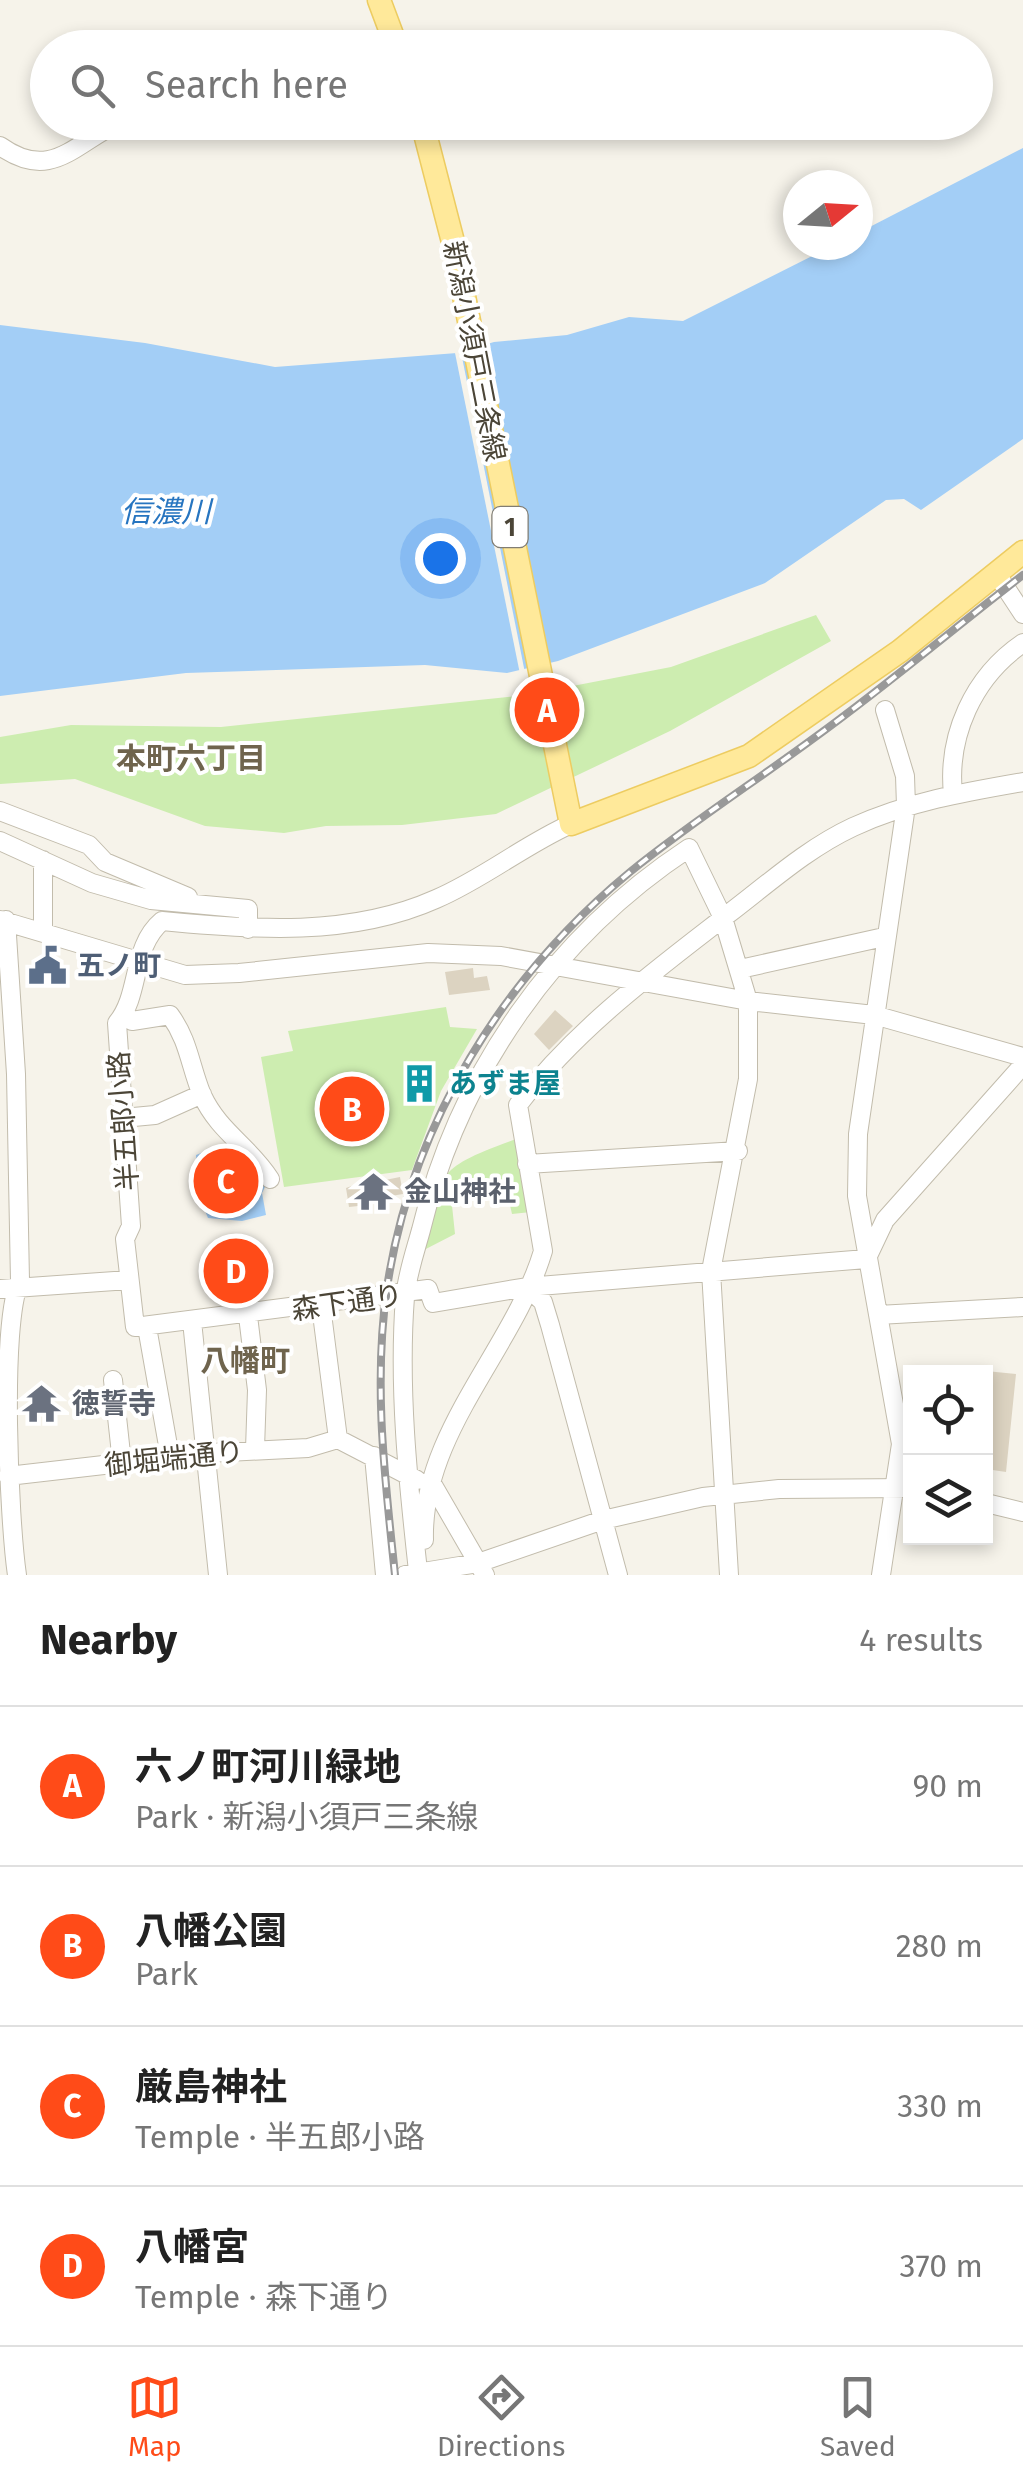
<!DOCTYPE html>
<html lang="en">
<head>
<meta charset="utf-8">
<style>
	body { margin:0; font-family:"Fira Sans","Noto Sans JP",sans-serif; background:#f2f2f2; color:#222 }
	.controls { position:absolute; right:30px; bottom:30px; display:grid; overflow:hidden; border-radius:0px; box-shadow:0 5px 15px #0003 }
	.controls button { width:90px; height:90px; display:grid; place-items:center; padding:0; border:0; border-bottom:2px solid #e0e0e0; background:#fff; color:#222; font:50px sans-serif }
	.compass { position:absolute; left:783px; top:170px; width:90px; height:90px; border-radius:50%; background:#fff; box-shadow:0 5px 15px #0003; rotate:72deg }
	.you { position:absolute; left:440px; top:558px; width:35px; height:35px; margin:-25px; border:8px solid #fff; border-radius:50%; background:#1a73e8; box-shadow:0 0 0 15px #1a73e833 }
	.badge { display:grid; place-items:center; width:65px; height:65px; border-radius:50%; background:#ff4b18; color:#fff; font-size:32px; font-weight:700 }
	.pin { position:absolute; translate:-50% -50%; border:5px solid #fff; box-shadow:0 2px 10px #0006 }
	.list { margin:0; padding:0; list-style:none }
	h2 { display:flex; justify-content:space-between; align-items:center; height:130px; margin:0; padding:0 40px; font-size:42px }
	h2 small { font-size:32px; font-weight:400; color:#767676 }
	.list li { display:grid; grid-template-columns:65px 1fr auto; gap:30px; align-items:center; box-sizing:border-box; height:160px; padding:0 40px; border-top:2px solid #e0e0e0 }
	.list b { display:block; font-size:38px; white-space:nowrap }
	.list p { margin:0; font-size:32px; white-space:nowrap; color:#767676 }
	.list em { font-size:32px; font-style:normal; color:#767676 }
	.icon { flex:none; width:55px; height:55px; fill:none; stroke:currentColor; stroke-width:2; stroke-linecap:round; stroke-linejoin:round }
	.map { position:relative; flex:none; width:1023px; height:1575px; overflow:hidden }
	.search { position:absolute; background:#fff; box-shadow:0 5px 15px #0003; left:30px; right:30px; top:30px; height:110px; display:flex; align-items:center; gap:25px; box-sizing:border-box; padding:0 35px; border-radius:55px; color:#767676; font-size:38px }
	.sheet { height:770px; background:#fff }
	nav { display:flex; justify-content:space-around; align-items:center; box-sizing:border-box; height:140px; border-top:2px solid #e0e0e0; background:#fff; font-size:28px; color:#767676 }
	nav a { display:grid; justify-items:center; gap:5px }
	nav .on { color:#ff4b18 }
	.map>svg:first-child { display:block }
	.green { fill:#cdedb0 }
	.water { fill:#a3cef6 }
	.pier { fill:#f6f3ea }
	.building { fill:#dcd3c1 }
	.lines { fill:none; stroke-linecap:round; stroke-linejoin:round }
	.minor-casing { stroke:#c2bcac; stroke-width:20 }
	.major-casing { stroke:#edcc61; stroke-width:25 }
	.minor { stroke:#fff; stroke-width:18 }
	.major { stroke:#ffe99a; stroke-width:22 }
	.rail-casing { stroke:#999; stroke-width:8 }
	.rail { stroke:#fff; stroke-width:4; stroke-dasharray:11; stroke-linecap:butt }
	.labels { text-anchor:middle; stroke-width:8; stroke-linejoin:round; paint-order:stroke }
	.shield { fill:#fff; stroke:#817d73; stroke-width:2.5 }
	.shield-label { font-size:25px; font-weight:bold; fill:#4b4537 }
	.street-label { font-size:28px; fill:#4b4537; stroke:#fff }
	.service-label { font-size:28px; font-weight:bold; fill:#4e5e75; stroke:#fff; text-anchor:start }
	.culture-label { font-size:28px; font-weight:bold; fill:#0d838f; stroke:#fff; text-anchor:start }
	.worship-label { font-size:28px; font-weight:bold; fill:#5b616d; stroke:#fff; text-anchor:start }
	.water-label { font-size:30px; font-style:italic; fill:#2775c0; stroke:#fff }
	.neighbourhood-label { font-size:30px; font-weight:bold; fill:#6f644d; stroke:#fff }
</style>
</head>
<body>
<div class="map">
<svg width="1023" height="1575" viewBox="0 0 1023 1575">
	<rect width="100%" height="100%" fill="#f6f3ea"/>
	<path class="green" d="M816 615 831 641 670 731 496 814 402 825 326 826 284 833 205 826 75 779 0 784V737L71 725 221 727 526 695 671 667Z
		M446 1007 450 1027 477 1029 441 1091 412 1170 284 1187 261 1057 293 1051 288 1031Z
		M516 1139 531 1212 512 1214 505 1183 451 1196 455 1234 420 1252C441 1171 434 1169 516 1139Z"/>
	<path class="water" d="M1023 148V439L921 510 904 499 886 500 765 583 558 661 507 673 425 665 186 673 0 696V325L145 343 275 367 457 353 494 342 567 335 629 317 683 321 834 245H858V233Z
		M209 1150 243 1153 266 1185 262 1193 266 1215 242 1221 208 1218 198 1194 196 1155Z"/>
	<path class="pier" d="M460 347 525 673 520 674 454 348Z"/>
	<path class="building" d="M473 968 474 978 487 976 490 990 449 995 445 972Z
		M555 1010 573 1026 549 1050 534 1034Z
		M379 1176 380 1181 400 1177 403 1194 385 1197 386 1203 349 1207 346 1188Z
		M246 1251 247 1262 255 1261 256 1275 249 1276 251 1287 223 1291 215 1266H220L218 1254Z
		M986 1371 1016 1374 1006 1472 986 1469Z"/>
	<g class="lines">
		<defs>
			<path id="minor" d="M207 122H239
				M0 146C52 183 75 142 120 122
				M996 573 1023 614
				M953 794C947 736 973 677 1023 643
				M0 811 89 845 105 862 188 897
				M571 824C524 845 483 879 436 899 351 937 253 930 162 921 131 947 141 994 117 1023L131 1226 125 1239 135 1327 428 1289 433 1303 527 1287 866 1259
				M0 841 92 883 151 900 248 909V929
				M43 860V930
				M0 920 185 975 239 973 428 953 501 956 748 1001 874 1015 1023 1057
				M6 920 16 1074 20 1281C0 1322 9 1521 17 1575
				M740 969 884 937
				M124 1015 132 1021 170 1015C189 1041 190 1066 202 1095 219 1132 249 1146 270 1179
				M123 1118 155 1115 202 1094
				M527 1164 738 1151
				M867 1258 885 1220 1023 1065
				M527 1287 543 1302 550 1325 618 1575
				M0 1289 129 1280
				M321 1306 338 1439
				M878 1315 1023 1307
				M248 1316 257 1390 255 1449
				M192 1321 218 1575
				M147 1327 170 1457
				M113 1380 122 1463
				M338 1439 417 1480
				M374 1456 385 1575
				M8 1476 208 1453 308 1448 338 1439
				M430 1480 485 1575
				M986 1503 1023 1512
				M424 1540C421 1432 514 1349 543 1251L518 1105C576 1029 652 973 727 915 768 884 806 849 853 827 907 802 965 792 1023 782
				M418 1571C408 1481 398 1387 405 1297 407 1275 415 1252 421 1230 459 1073 554 937 689 848L723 918 748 1001V1079L711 1271 729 1575
				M405 1575 478 1563 603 1520 703 1497 779 1489 910 1488
				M881 1575 901 1444 857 1196 858 1134 906 806 905 776 885 710"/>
			<path id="major" d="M379 0 397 48
				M422 122 453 242 571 824 749 756 900 651 1023 552"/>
		</defs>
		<use href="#minor" class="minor-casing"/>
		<use href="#major" class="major-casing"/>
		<use href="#minor" class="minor"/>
		<use href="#major" class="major"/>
		<defs>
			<path id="rail" d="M395 1575C385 1479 373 1384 387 1288 411 1124 504 976 630 872 689 824 753 783 814 738 886 686 953 629 1023 575"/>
		</defs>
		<use href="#rail" class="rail-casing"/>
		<use href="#rail" class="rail"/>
	</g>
	<defs>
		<symbol id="civic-bare" viewBox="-9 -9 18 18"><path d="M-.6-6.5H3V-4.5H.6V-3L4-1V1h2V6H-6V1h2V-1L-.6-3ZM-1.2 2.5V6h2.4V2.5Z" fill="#5c6f8a" stroke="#fff" stroke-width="2.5" paint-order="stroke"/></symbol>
		<symbol id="building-bare" viewBox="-9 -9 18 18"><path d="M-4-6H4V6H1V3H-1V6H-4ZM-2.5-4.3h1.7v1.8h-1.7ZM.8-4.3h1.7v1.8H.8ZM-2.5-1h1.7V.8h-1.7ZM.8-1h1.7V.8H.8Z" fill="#0f9aa8" stroke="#fff" stroke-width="2.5" paint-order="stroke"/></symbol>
		<symbol id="temple-bare" viewBox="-9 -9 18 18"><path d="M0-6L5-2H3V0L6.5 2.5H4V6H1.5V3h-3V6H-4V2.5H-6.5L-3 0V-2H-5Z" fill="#6b7280" stroke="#fff" stroke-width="2.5" paint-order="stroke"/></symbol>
	</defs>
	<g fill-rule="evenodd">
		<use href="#civic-bare" x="20" y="938" width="55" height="55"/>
		<use href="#building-bare" x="392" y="1056" width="55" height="55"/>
		<use href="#temple-bare" x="346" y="1164" width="55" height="55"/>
		<use href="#temple-bare" x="14" y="1376" width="55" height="55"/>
	</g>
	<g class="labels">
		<rect class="shield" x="492.5" y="507" width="35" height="40" rx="8"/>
		<g class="shield-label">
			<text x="510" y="536">1</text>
		</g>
		<g class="street-label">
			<text transform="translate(475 351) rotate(79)" y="10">新潟小須戸三条線</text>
			<text transform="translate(123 1121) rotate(-94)" y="10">半五郎小路</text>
			<text transform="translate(347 1302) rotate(-8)" y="10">森下通り</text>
			<text transform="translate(174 1458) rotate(-6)" y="10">御堀端通り</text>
		</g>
		<g class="service-label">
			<text x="77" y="975">五ノ町</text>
		</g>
		<g class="culture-label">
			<text x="449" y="1093">あずま屋</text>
		</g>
		<g class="worship-label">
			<text x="404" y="1201">金山神社</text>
			<text x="72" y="1413">徳誓寺</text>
		</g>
		<g class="water-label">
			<text x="166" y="522">信濃川</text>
		</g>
		<g class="neighbourhood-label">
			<text x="191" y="769">本町六丁目</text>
			<text x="245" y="1371">八幡町</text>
		</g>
	</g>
</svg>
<div class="controls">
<button><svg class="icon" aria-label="locate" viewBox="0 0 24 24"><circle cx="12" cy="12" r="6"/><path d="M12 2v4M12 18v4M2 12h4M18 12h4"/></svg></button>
<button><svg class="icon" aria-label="layers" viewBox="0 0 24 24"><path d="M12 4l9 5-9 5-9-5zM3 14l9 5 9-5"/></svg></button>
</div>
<svg class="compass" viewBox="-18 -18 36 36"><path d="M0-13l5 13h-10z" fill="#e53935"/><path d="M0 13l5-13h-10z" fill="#767676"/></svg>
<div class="you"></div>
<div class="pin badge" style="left:547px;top:710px">A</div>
<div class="pin badge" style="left:352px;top:1109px">B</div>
<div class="pin badge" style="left:226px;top:1181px">C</div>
<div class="pin badge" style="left:236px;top:1271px">D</div>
<div class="search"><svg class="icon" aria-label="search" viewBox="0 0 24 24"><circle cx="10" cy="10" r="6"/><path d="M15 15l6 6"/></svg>Search here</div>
</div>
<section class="sheet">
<h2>Nearby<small>4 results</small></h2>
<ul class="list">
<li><span class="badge">A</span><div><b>六ノ町河川緑地</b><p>Park · 新潟小須戸三条線</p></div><em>90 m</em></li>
<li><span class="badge">B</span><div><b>八幡公園</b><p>Park</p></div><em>280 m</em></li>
<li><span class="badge">C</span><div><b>厳島神社</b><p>Temple · 半五郎小路</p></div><em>330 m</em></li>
<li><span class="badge">D</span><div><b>八幡宮</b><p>Temple · 森下通り</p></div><em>370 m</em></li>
</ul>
</section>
<nav>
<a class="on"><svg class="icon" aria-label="map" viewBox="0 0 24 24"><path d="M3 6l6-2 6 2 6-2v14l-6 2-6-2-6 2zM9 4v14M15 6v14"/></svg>Map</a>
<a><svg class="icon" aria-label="directions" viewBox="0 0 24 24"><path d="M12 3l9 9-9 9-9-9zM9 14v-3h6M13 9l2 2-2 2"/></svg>Directions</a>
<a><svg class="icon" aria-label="saved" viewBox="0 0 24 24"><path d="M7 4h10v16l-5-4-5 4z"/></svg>Saved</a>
</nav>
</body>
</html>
